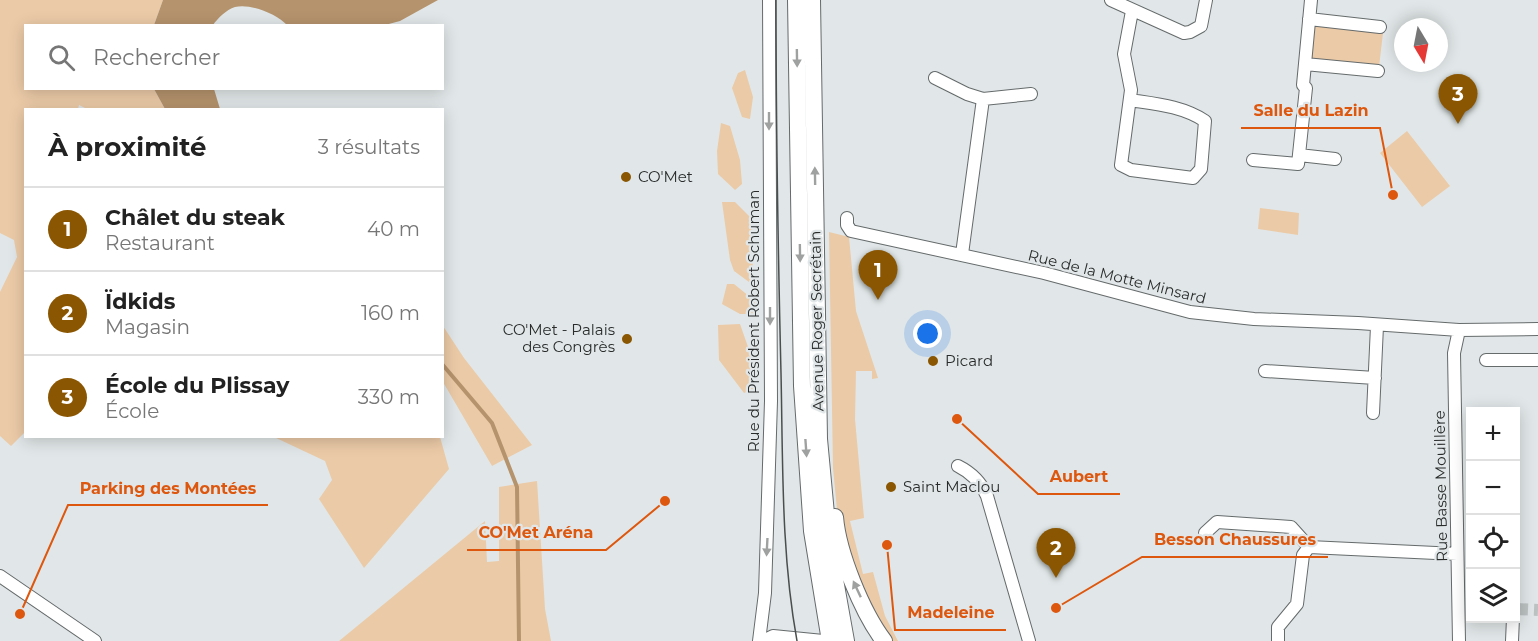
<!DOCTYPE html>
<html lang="fr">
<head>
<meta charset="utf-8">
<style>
	body { margin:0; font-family:Montserrat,sans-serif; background:#f2f2f2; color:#222 }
	.controls { position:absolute; right:18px; bottom:18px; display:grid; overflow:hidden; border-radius:0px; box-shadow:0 3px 15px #0003 }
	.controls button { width:54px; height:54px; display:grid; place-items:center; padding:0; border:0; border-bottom:2px solid #e0e0e0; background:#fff; color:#222; font:30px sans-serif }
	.compass { position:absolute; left:1394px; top:18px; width:54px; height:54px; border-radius:50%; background:#fff; box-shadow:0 3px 15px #0003; rotate:170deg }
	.you { position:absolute; left:928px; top:334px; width:21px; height:21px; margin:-15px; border:4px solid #fff; border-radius:50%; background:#1a73e8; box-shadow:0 0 0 9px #1a73e833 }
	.badge { display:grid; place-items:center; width:39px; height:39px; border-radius:50%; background:#8a5602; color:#fff; font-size:20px; font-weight:700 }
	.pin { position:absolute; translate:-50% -50px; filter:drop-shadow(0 2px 3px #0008) }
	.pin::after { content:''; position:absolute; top:32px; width:21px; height:18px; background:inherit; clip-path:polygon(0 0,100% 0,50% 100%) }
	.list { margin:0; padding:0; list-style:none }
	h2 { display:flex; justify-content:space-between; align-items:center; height:78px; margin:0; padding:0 24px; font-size:26px }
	h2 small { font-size:20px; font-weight:400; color:#767676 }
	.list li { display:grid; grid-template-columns:39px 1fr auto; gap:18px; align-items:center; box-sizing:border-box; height:84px; padding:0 24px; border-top:2px solid #e0e0e0 }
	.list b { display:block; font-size:22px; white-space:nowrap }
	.list p { margin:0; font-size:20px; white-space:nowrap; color:#767676 }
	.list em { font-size:20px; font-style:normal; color:#767676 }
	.icon { flex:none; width:33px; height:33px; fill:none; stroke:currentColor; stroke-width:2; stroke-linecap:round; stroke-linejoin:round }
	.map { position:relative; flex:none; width:1538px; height:641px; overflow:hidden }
	.search { position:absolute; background:#fff; box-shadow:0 3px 15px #0003; left:24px; top:24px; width:420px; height:66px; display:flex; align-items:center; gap:15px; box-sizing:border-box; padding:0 21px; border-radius:0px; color:#767676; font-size:22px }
	.panel { position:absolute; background:#fff; box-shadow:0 3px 15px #0003; left:24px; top:108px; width:420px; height:330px; border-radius:0px }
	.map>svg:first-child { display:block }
	.green { fill:#ebcaa7 }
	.water { fill:#b5936d }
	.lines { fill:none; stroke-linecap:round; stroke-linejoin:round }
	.stream { stroke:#b5936d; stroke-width:4 }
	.minor-tunnel { stroke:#bcc2c2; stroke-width:12; stroke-dasharray:12 6; stroke-linecap:butt }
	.minor-casing { stroke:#656a6b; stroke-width:14 }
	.major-casing { stroke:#656a6b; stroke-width:18 }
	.minor { stroke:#fff; stroke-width:12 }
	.major { stroke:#fff; stroke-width:16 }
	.tram { stroke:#4b4e4e; stroke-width:1.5 }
	.oneway { fill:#9fa0a0 }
	.poi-dot { fill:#8a5602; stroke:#e1e7e8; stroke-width:2 }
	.labels { text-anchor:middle; stroke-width:4.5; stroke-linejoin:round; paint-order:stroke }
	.poi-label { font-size:15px; fill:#2a2c2c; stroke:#e1e7e8; text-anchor:start }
	.street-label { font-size:15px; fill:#2a2c2c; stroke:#e1e7e8 }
	.leader { fill:none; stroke:#de570e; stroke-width:2 }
	.callout-dot { fill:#de570e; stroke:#e1e7e8; stroke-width:2 }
	.callout-label { font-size:16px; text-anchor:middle; font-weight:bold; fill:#de570e; stroke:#e1e7e8; stroke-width:4.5; stroke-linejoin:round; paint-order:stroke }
</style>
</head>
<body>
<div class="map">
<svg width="1538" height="641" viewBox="0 0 1538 641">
	<rect width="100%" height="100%" fill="#e1e7e8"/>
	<path class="green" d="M0 0H163L154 25 26 26V88L154 89 165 109 89 110 79 105 78 109 26 110V431L11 446 0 436V292L17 257 14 240 0 233Z
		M1315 24 1383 33 1379 67 1311 59Z
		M745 70 753 97 750 119 742 117 732 88 738 73Z
		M721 123 730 126 740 160 742 184 735 190 718 174 717 151Z
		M1407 131 1450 186 1422 207 1380 153Z
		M722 202H735L752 219 753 281 749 282 734 271 730 260Z
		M1260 208 1299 213 1298 235 1258 229Z
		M829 232 849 237 856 311 878 378 872 379V371H856L855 419 864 518 850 521 863 574 873 572 885 616 898 641H889L878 627 838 520 833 468Z
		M727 284H734L755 301V314H740L722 304Z
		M740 324 754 364V389L744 393 719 360 718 325Z
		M443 326 464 358 532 445 492 466 443 382Z
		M274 437H440L449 469 364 568 319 499 332 480 325 461Z
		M537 481 545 609 551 641H339L485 521 487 562 499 561V487Z"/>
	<path class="water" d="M163 0H438L400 21 385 25H287C277 14 250 3 235 7 226 10 218 18 213 25H154Z
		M154 89H214L220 109H165Z"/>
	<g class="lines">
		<path class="stream" d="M442 364 492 423 517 487 519 641"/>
		<path class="minor-tunnel" d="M1516 609 1538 610"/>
		<defs>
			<path id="minor" d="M1111 0 1184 33 1190 32 1201 26 1206 0
				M1309 19 1380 27
				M1305 64 1378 71
				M935 78 967 94 983 99 1031 94
				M1130 100C1156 104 1182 106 1205 121L1201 169 1193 178 1131 170 1121 165 1131 90 1124 54 1132 11
				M1299 155 1335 159
				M1253 160 1298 164 1306 88 1303 85 1311 0
				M847 218V225L851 231 1044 273 1190 312 1254 319 1358 323 1459 330 1538 329
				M962 254 983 99
				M1486 360H1538
				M1265 371 1375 378
				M1373 413 1377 326
				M958 466C972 473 981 482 987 496L1029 641
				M1205 533 1217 522 1291 527 1309 547
				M0 576 95 641
				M759 641 765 593 771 401 769 0
				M763 641 773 636 823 641
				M1278 641V627L1297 604 1303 555 1309 547 1457 554
				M1459 641 1454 353 1459 330
				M1512 641 1513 618"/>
			<path id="major" d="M796 0 802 386 812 531 830 641
				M812 0 819 439 829 546 846 641
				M835 517C838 553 862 612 884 641"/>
		</defs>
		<use href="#minor" class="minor-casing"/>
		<use href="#major" class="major-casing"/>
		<use href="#minor" class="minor"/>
		<use href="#major" class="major"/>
		<path class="tram" d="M776 0C776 124 778 249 781 373 783 463 781 553 797 641"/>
	</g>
	<defs><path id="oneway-solid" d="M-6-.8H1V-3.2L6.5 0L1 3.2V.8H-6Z" transform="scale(1.5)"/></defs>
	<g class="oneway">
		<use href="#oneway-solid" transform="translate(797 58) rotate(89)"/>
		<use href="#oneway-solid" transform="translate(769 121) rotate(90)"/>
		<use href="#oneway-solid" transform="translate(815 176) rotate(-91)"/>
		<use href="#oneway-solid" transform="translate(800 253) rotate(89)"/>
		<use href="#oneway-solid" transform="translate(770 316) rotate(90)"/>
		<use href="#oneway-solid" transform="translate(806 448) rotate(86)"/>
		<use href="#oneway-solid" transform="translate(767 547) rotate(93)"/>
		<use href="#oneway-solid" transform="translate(857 589) rotate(-115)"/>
	</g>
	<g class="poi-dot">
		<circle cx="626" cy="177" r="6"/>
		<circle cx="627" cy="339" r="6"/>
		<circle cx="933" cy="361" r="6"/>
		<circle cx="891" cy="487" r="6"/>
	</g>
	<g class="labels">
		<g class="poi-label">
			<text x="638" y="182">CO'Met</text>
			<text x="615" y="335" text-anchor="end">CO'Met - Palais<tspan x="615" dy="17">des Congrès</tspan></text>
			<text x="945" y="366">Picard</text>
			<text x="903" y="492">Saint Maclou</text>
		</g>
		<g class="street-label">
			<text transform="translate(1117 277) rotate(14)" y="5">Rue de la Motte Minsard</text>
			<text transform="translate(754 321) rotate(-90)" y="5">Rue du Président Robert Schuman</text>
			<text transform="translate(817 321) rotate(-91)" y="5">Avenue Roger Secrétain</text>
			<text transform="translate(1441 486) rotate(-91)" y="5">Rue Basse Mouillère</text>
		</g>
	</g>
	<path class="leader" d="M1393 195L1380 128H1241M957 419L1038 494H1120M20 614L68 505H268M665 501L606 550H467M1056 608L1142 557H1328M887 545L895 630H1006"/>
	<g class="callout-dot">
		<circle cx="1393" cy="195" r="6"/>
		<circle cx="957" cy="419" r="6"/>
		<circle cx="20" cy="614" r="6"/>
		<circle cx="665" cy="501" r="6"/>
		<circle cx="1056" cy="608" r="6"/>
		<circle cx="887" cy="545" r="6"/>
	</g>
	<g class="callout-label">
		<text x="1311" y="116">Salle du Lazin</text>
		<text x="1079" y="482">Aubert</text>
		<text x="168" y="494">Parking des Montées</text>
		<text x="536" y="538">CO'Met Aréna</text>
		<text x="1235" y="545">Besson Chaussures</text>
		<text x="951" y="618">Madeleine</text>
	</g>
</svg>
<div class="controls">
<button>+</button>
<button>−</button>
<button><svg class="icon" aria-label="locate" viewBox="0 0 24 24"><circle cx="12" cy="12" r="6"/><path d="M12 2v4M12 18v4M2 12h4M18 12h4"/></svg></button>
<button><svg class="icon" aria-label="layers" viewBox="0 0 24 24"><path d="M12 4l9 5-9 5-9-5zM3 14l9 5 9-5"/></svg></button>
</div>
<svg class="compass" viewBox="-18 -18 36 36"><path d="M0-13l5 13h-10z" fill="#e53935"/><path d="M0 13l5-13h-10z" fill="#767676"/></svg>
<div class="you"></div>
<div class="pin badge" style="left:878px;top:300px">1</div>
<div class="pin badge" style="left:1056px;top:578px">2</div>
<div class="pin badge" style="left:1458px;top:124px">3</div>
<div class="search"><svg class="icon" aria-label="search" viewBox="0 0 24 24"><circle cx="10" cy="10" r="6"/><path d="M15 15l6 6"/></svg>Rechercher</div>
<section class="panel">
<h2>À proximité<small>3 résultats</small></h2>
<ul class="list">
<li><span class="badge">1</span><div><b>Châlet du steak</b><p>Restaurant</p></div><em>40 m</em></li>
<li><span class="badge">2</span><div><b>Ïdkids</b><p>Magasin</p></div><em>160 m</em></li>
<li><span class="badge">3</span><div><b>École du Plissay</b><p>École</p></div><em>330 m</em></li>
</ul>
</section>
</div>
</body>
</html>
